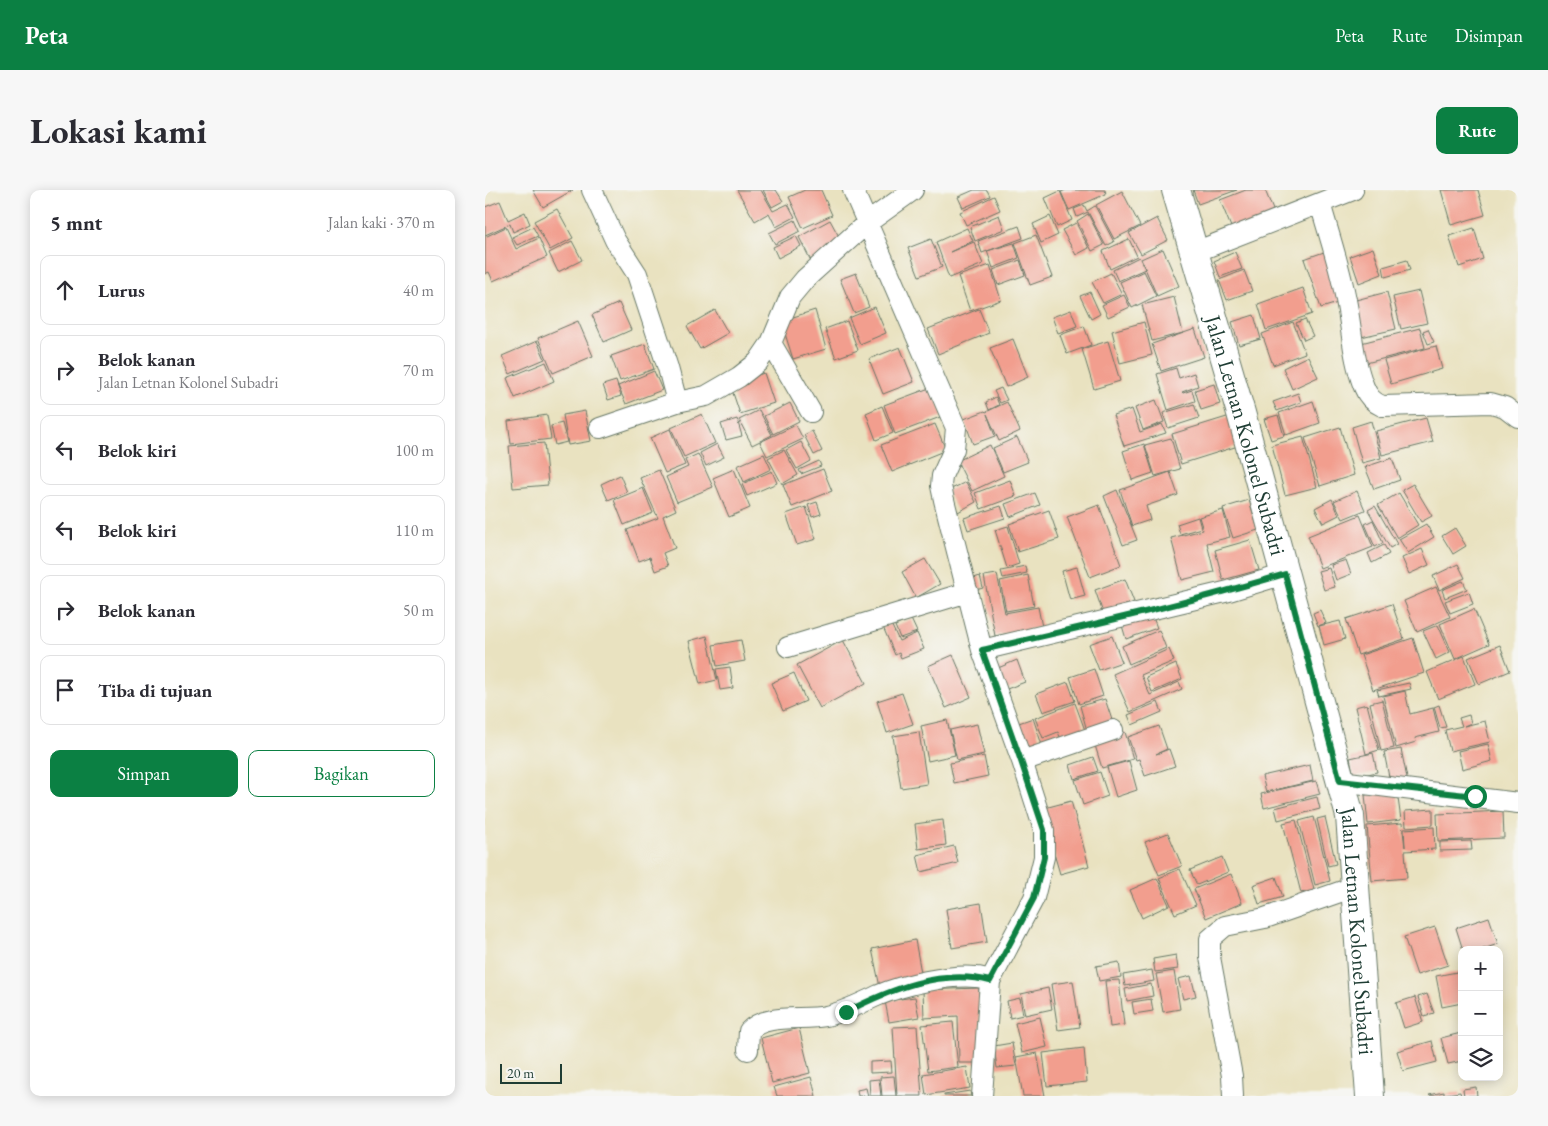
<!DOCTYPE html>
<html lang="id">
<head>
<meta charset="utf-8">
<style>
	body { margin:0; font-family:"EB Garamond",serif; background:#f7f7f7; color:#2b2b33 }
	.controls { position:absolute; right:15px; bottom:15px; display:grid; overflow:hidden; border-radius:10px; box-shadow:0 2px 12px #0003 }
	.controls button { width:45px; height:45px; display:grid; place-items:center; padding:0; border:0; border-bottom:1px solid #e1e1e2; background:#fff; color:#2b2b33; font:25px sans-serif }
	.scale { position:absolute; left:15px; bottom:12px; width:62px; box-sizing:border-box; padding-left:5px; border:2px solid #1f3d34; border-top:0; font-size:14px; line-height:18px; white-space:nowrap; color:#1f3d34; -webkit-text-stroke:4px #f6f6f2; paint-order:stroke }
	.stop { position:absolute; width:15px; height:15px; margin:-11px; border:4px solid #0b8043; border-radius:50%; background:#fff }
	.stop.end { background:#0b8043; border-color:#fff; box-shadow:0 1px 5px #0008 }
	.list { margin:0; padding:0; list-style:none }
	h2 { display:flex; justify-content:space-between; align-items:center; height:65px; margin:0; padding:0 20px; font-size:21px }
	h2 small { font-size:16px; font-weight:400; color:#7c7c81 }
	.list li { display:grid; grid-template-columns:32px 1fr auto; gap:15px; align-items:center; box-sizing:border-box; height:70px; margin:0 10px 10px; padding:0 10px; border:1px solid #e1e1e2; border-radius:10px }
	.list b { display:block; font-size:19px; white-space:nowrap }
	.list p { margin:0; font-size:16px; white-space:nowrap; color:#7c7c81 }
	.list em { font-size:16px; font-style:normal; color:#7c7c81 }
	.actions { display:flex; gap:10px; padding:15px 20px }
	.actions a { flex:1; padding:11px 0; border:1px solid #0b8043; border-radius:10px; text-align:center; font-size:18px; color:#0b8043 }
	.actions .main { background:#0b8043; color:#fff }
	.icon { flex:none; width:28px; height:28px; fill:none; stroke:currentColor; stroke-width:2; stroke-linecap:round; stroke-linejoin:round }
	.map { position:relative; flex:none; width:1033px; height:906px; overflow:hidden; border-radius:10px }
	header { display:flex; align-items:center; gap:30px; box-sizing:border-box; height:70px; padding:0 25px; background:#0b8043; color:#fff }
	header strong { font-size:24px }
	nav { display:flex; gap:28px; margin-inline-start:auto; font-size:18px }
	.intro { display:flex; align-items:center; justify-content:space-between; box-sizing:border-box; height:120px; padding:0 30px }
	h1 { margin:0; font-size:35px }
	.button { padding:12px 22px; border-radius:10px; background:#0b8043; color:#fff; font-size:18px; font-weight:700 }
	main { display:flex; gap:30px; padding:0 30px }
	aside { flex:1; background:#fff; border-radius:10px; box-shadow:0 2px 12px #0003 }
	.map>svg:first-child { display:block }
	.building { fill:#f29e8e }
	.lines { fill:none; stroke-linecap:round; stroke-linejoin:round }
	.minor-casing { stroke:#667765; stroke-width:22 }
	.secondary-casing { stroke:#667765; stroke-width:30 }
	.minor { stroke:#fff; stroke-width:20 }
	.secondary { stroke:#fff; stroke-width:28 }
	.route { stroke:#0b8043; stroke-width:6 }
	.labels { text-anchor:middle; stroke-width:4; stroke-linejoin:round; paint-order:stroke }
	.street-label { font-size:22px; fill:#1f3d34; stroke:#f6f6f2 }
</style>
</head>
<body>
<header>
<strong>Peta</strong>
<nav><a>Peta</a><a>Rute</a><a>Disimpan</a></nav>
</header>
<div class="intro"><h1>Lokasi kami</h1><a class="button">Rute</a></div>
<main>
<aside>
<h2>5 mnt<small>Jalan kaki · 370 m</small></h2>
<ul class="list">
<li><svg class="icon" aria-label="ahead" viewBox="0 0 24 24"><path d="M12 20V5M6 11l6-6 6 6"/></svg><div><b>Lurus</b></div><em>40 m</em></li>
<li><svg class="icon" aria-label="right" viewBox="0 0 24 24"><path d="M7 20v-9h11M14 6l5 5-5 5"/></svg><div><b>Belok kanan</b><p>Jalan Letnan Kolonel Subadri</p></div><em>70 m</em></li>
<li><svg class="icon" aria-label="left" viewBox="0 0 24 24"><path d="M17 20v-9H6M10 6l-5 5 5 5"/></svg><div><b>Belok kiri</b></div><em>100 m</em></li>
<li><svg class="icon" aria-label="left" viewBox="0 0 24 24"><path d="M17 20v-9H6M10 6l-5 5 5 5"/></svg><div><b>Belok kiri</b></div><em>110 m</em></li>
<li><svg class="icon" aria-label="right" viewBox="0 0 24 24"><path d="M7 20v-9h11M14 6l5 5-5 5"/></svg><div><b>Belok kanan</b></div><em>50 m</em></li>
<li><svg class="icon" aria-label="arrive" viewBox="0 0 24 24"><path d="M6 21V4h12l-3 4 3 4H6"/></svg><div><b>Tiba di tujuan</b></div></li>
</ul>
<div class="actions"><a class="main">Simpan</a><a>Bagikan</a></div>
</aside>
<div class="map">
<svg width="1033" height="906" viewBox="0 0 1033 906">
	<rect width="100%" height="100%" fill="#f6f6f2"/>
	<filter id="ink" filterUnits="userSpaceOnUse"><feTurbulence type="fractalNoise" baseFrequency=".02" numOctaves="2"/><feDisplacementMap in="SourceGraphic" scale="10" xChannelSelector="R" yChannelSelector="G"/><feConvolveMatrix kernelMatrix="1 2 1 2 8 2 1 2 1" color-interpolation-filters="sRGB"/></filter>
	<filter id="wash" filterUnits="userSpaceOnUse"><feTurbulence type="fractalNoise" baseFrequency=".0096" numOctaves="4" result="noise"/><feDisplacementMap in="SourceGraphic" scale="20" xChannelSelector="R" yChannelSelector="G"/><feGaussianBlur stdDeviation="1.12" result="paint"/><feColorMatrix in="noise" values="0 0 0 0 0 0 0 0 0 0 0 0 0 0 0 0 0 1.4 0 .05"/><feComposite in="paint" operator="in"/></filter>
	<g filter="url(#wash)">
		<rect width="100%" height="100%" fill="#e9e2c0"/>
		<g id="blocks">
			<path class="building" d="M48 0H88L58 17Z
				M252 0H276L288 21 303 14 310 27 291 37 284 23 270 31Z
				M278 0H291L298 11 287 17Z
				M320 0H336L347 25 318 38 304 7Z
				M489 0H502L505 6 478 18 473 7Z
				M581 0H620L621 4 584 20 576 2Z
				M708 0H752L713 14Z
				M761 0H780L790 25 748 42 735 10Z
				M956 0H993L1000 25 966 35Z
				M575 1 587 30 572 37 560 8Z
				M637 1 655 36 629 49 611 15Z
				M509 6 515 20 481 35 475 22Z
				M15 11 23 30 40 22 45 34 28 42 25 34 0 45V17Z
				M599 15 602 21 610 16 629 52 621 56 603 22 592 27 589 19Z
				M72 19 88 48 65 60 49 31Z
				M603 24 619 55 607 61 592 31Z
				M514 25 519 39 490 51 485 37Z
				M565 26 573 45 556 53 548 34Z
				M672 28 683 50 656 64 644 43Z
				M310 30 315 41 290 54 284 43Z
				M345 30 358 54 326 71 314 47Z
				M591 33 604 58 591 65 577 40Z
				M534 36 538 48 497 63 493 51Z
				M21 37 31 59 54 48 62 67 8 91 4 82 0 84V47Z
				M48 37 53 46 32 55 27 47Z
				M482 38 488 51 465 62 489 52 498 74 464 88 451 52Z
				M989 38 998 69 974 77 964 46Z
				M551 45 567 87 545 95 530 53Z
				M311 46 316 56 293 68 288 57Z
				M446 49 457 77 434 86 423 58Z
				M644 49 652 66 625 79 618 61Z
				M87 51 97 70 73 82 64 63Z
				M529 53 534 68 508 78 502 61Z
				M888 58 897 84 874 93 865 66Z
				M678 59 694 96 672 106 656 69Z
				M750 62 757 79 735 87 729 71Z
				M839 62 856 112 836 118 819 69Z
				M654 67 660 79 633 91 628 80Z
				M535 70 540 85 513 95 508 80Z
				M922 70 925 80 900 87 898 77Z
				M505 75 516 110 485 121 473 86Z
				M759 80 767 101 742 110 734 90Z
				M659 81 671 106 647 118 635 92Z
				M371 83 384 117 369 123 355 89Z
				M626 83 637 104 618 113 607 92Z
				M818 98 827 124 781 140 773 114Z
				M934 101 942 133 916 139 908 107Z
				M605 102 615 124 606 129 595 106Z
				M902 102 911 139 876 147 867 111Z
				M639 105 645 117 623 127 617 115Z
				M689 107 698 143 667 151 657 115Z
				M134 113 146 140 119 152 107 125Z
				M390 117 401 143 375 154 364 128Z
				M494 119 504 143 453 164 443 139Z
				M230 120 243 143 215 159 202 136Z
				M330 120 341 159 308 169 296 131Z
				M586 120 592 136 573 143 567 127Z
				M769 125 776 149 754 155 747 132Z
				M820 129 828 146 819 150 811 133Z
				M93 131 108 166 68 183 53 148Z
				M362 131 373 160 351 168 340 139Z
				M659 132 667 165 635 173 627 141Z
				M808 132 820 163 788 175 777 144Z
				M599 136 606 155 582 164 575 145Z
				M935 138 940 158 881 173 876 153Z
				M710 139 719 167 676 181 667 154Z
				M943 139 949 152 943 154 938 141Z
				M528 149 543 187 521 197 505 158Z
				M52 151 60 169 25 184 17 166Z
				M623 151 635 191 609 199 597 159Z
				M160 154 169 179 135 191 126 166Z
				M951 156 957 179 906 194 899 170Z
				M415 157 429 192 398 204 384 169Z
				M823 166 833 187 807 199 798 178Z
				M61 172 69 191 30 208 22 188Z
				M691 178 694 188 709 183 713 196 697 202 698 203 707 200 710 211 683 220 672 184Z
				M169 181 177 200 141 214 133 196Z
				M279 183 289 213 255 224 245 194Z
				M131 191 136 206 123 210 118 195Z
				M729 194 735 214 716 220 710 200Z
				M447 197 458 226 410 244 399 215Z
				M516 198 522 210 515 213 509 201Z
				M813 203 816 212 792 221 788 212Z
				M511 207 514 215 504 220 501 212Z
				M671 210 679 232 658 240 650 218Z
				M828 211 835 233 801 245 794 223Z
				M522 212 535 241 514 251 502 224 510 246 488 254 479 229 500 221 501 222Z
				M305 213 314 231 288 244 279 226Z
				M709 214 714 228 683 238 678 223Z
				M397 216 408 243 391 250 381 223Z
				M647 219 655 242 677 234 681 243 639 256 628 225Z
				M274 220 287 245 267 255 254 230Z
				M100 221 106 251 83 255 78 225Z
				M217 224 230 253 199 267 186 238Z
				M62 225 66 249 26 254 23 231Z
				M793 225 799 246 786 250 779 229Z
				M745 226 753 256 696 274 687 244Z
				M941 228 948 252 897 265 891 241Z
				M252 229 257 246 241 250 236 234Z
				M886 231 896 268 877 273 867 237Z
				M77 233 82 252 70 255 66 236Z
				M450 234 461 260 407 282 396 255Z
				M311 235 318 249 282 266 275 252Z
				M855 237 869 285 835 296 820 248Z
				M185 239 200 275 180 283 165 248Z
				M327 241 337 261 329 265 319 245Z
				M532 247 543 272 518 282 508 258Z
				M818 247 832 297 800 305 787 255Z
				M686 248 695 279 670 286 660 255Z
				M316 252 326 271 312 279 301 260Z
				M59 253 63 295 28 298 24 256Z
				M232 254 239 267 221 276 215 263Z
				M659 254 668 283 647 290 638 261Z
				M505 255 519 286 487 301 472 271Z
				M299 260 313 285 297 294 283 268Z
				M213 264 228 297 192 312 181 287 203 277 200 270Z
				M279 264 286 279 259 292 252 276Z
				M907 268 915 290 889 299 880 277Z
				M334 271 336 276 316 284 314 280Z
				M249 279 265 318 244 327 228 288Z
				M338 279 347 301 307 317 298 295Z
				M174 280 191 320 178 326 190 358 178 363 183 376 170 381 165 367 154 371 142 340 173 328 155 288Z
				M287 281 292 293 262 306 257 294Z
				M685 282 693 305 661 316 665 330 647 336 635 300Z
				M135 285 142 302 123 310 116 294Z
				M525 290 531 306 496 319 490 303Z
				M481 292 491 312 473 322 462 301Z
				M928 294 947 326 936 332 917 300Z
				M158 298 168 323 139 335 129 310Z
				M632 300 652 350 638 355 619 306Z
				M872 301 880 320 858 329 849 311Z
				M550 303 555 315 525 327 520 314Z
				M914 303 933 335 912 348 893 315Z
				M847 309 854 325 838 333 830 318Z
				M764 310 773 340 748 348 738 318Z
				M332 312 336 324 327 327 323 315Z
				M614 315 636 375 605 387 582 327Z
				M516 316 520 328 483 340 479 328Z
				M890 316 912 354 905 358 883 320Z
				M321 317 331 349 312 355 301 324Z
				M564 320 574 349 533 362 524 334Z
				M738 320 745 347 722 353 729 382 697 390 686 348 718 340 714 327Z
				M875 325 888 357 835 378 823 346Z
				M713 327 716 338 695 344 692 334Z
				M888 330 898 353 890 357 880 334Z
				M941 334 949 347 923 363 914 349Z
				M523 336 534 374 522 378 510 340Z
				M970 338 981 356 968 364 957 346Z
				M765 350 774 380 738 390 730 360Z
				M899 355 904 364 887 373 883 363Z
				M937 359 944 375 924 384 917 368Z
				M440 369 455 394 431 408 417 382Z
				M861 370 866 384 851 390 846 375Z
				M973 374 980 388 954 400 948 386Z
				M540 376 542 383 518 388 516 381Z
				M592 377 600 406 585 410 577 381Z
				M844 378 850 397 839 400 833 381Z
				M512 384 520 423 553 417 557 437 510 446 499 386Z
				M543 385 549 416 521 421 515 391Z
				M495 386 498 398 487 401 483 390Z
				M640 389 649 412 618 423 610 400Z
				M978 391 982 399 960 408 957 400Z
				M951 397 965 427 932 442 919 411Z
				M984 402 988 414 965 423 960 411Z
				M907 414 919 449 873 465 861 429Z
				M989 419 1004 454 970 469 955 434Z
				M835 420 841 433 833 436 828 423Z
				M666 422 672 438 641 449 636 432Z
				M426 429 432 442 415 448 410 436Z
				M855 431 860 449 839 455 834 436Z
				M406 434 414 451 432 443 439 459 416 468 414 463 410 465 398 437Z
				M953 435 965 462 951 469 938 441Z
				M674 440 681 458 644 474 637 456Z
				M222 446 232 490 215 494 204 451Z
				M627 446 637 472 614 480 604 454Z
				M928 448 939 483 888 500 876 465Z
				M256 450 260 471 232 476 228 455Z
				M358 450 381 493 335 518 312 475Z
				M1015 455 1025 481 994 494 983 468Z
				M684 459 689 471 656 485 665 505 694 492 697 499 645 522 628 484Z
				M468 465 486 507 461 518 443 476Z
				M979 466 990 494 953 509 942 482Z
				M532 470 540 492 514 502 506 481Z
				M691 474 697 489 667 502 661 487Z
				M245 477 248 498 235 500 231 479Z
				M609 479 618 506 594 514 585 487Z
				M309 483 321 511 298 521 286 493Z
				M583 492 590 511 558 522 551 504Z
				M924 493 926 499 894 506 892 500Z
				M920 501 925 524 948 518 954 542 930 548 931 552 911 558 898 506Z
				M417 503 428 534 402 543 392 511Z
				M620 509 629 536 603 544 595 516Z
				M897 510 909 558 896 561 885 513Z
				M673 512 677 522 647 535 643 525Z
				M590 513 601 543 577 552 573 542 558 548 550 528Z
				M882 514 894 560 881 564 870 517Z
				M954 515 961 537 955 538 949 517Z
				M984 525 986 533 979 536 1000 531 1005 552 965 561 960 540 977 536 974 528Z
				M548 528 558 558 538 565 528 535Z
				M462 530 470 565 443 571 436 536Z
				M492 534 499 564 472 570 465 540Z
				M674 536 682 559 671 564 684 559 690 576 660 586 654 569 651 570 643 547Z
				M434 542 442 594 416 598 408 546Z
				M640 542 648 569 617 578 609 552Z
				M1003 554 1007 571 977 579 973 561Z
				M916 559 923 593 906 597 899 562Z
				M888 563 892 582 869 587 865 568Z
				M499 566 503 586 469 593 465 573Z
				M608 567 613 581 589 589 585 575Z
				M644 571 652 600 631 607 622 577Z
				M825 575 828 591 781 602 777 586Z
				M615 582 623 606 598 615 590 590Z
				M831 591 835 604 779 618 776 604Z
				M912 601 916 630 883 634 880 605Z
				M832 607 835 619 793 630 790 618Z
				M586 611 604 676 575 684 556 619Z
				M948 619V635L921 637 920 621Z
				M1018 621 1019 648 953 651 952 624Z
				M829 627 845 691 830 695 814 631Z
				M840 627 851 674 843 676 832 629Z
				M458 630 461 655 433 659 430 634Z
				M811 630 829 700 816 703 798 633Z
				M917 633 920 657 919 639 949 637 950 659 920 661 922 688 887 691 882 636Z
				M683 643 697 676 674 685 660 652Z
				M986 651 987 660 955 661V652Z
				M469 656 473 673 436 682 432 665Z
				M737 667 743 682 712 695 705 680Z
				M695 679 711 715 690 724 674 688Z
				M746 684 757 713 721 728 709 699Z
				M791 687 798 707 774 714 768 695Z
				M672 688 684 715 657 728 645 700Z
				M496 713 502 752 467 758 461 719Z
				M1004 727 1013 754 995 760H978L971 738Z
				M950 737 963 775 932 785 919 747Z
				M430 750 437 788 395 797 387 759Z
				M691 765 693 779 670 782 668 769Z
				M634 772 636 787 614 791 611 776Z
				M667 780 669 791 640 796 638 785Z
				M689 781 695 819 678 822 671 784Z
				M977 781V813L957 817 951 786Z
				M706 786 711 806 698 809 693 789Z
				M634 790 639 835 625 837 620 791Z
				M588 791 595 837 573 840 566 794Z
				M666 794 668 806 642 811 640 799Z
				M494 798 496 873H474L473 826 439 828 438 800Z
				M563 798 567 819 540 825 536 804Z
				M942 804 949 823 939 826 933 807Z
				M430 807 434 827 404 832 400 811Z
				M930 807 938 832 919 838 911 813Z
				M535 808 538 825 525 828 522 811Z
				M666 809 668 821 649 824 647 812Z
				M555 827 562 857 537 863 530 833Z
				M468 832 473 877 443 881 437 835Z
				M432 836 437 906H412L408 837Z
				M314 838 325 883 287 893 276 848Z
				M976 843 977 871 963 874 956 848Z
				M947 851 952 872 918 881 912 861Z
				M527 853 531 876 512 878 509 856Z
				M599 858 602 892 562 896 558 863Z
				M552 863 560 906H538L531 867Z
				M406 871 407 882 385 883V872Z
				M482 877 485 898 441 905 438 884Z
				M409 886 411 906H397L395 887Z
				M326 887 331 906H292L289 897Z
				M394 889 396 906H385L384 890Z
				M991 897 992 906H979L978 899Z
				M381 898 383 906H373L372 900Z
				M485 901 486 906H459V905Z
				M959 902V906H945L944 905Z
				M975 902 976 906H962L961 904Z"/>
		</g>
	</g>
	<g filter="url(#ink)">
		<use href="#blocks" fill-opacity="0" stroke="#667765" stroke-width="1"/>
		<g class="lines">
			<defs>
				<path id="minor" d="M107 0 130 50 152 84 183 178 192 212 221 206 254 187 273 172 286 153 305 107 320 89 382 33 428 0
					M368 0 471 238 469 259 457 286 456 296 459 310 497 460 537 571 559 640V667L549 708 505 791 497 906
					M835 13C844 45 855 77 861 110 867 139 868 170 879 197 883 207 888 212 897 216L1006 213 1020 217 1033 227
					M710 62 868 0
					M286 153 326 222
					M115 238 192 212
					M303 457 483 402
					M497 460 744 401 800 384
					M537 571 628 540
					M855 591 1033 613
					M263 860 264 841C280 823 318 831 341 826 360 822 376 813 394 805 418 795 465 784 491 787 496 787 501 789 505 791
					M748 906 747 886 725 767V749L740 736 780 728 869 697"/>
				<g id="secondary">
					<path id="s1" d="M691 0 756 223 865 626 885 906"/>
				</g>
			</defs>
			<use href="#minor" class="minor-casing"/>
			<use href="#secondary" class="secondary-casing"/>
			<use href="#minor" class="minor"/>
			<use href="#secondary" class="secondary"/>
		</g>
	</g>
	<g class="lines" filter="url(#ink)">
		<path class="route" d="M361 822C404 800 456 778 505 791L549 708 559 667V640L536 571 497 460C598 437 700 414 800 384L855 591 990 606"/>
	</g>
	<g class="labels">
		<g class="street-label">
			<text dy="8" stroke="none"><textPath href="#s1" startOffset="255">Jalan Letnan Kolonel Subadri</textPath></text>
			<text dy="8" stroke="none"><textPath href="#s1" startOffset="765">Jalan Letnan Kolonel Subadri</textPath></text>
		</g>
	</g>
</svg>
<div class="controls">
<button>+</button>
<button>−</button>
<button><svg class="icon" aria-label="layers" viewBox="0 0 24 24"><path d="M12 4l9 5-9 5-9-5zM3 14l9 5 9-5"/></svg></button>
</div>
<div class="scale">20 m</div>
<div class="stop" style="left:990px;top:606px"></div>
<div class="stop end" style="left:361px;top:822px"></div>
</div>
</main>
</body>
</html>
